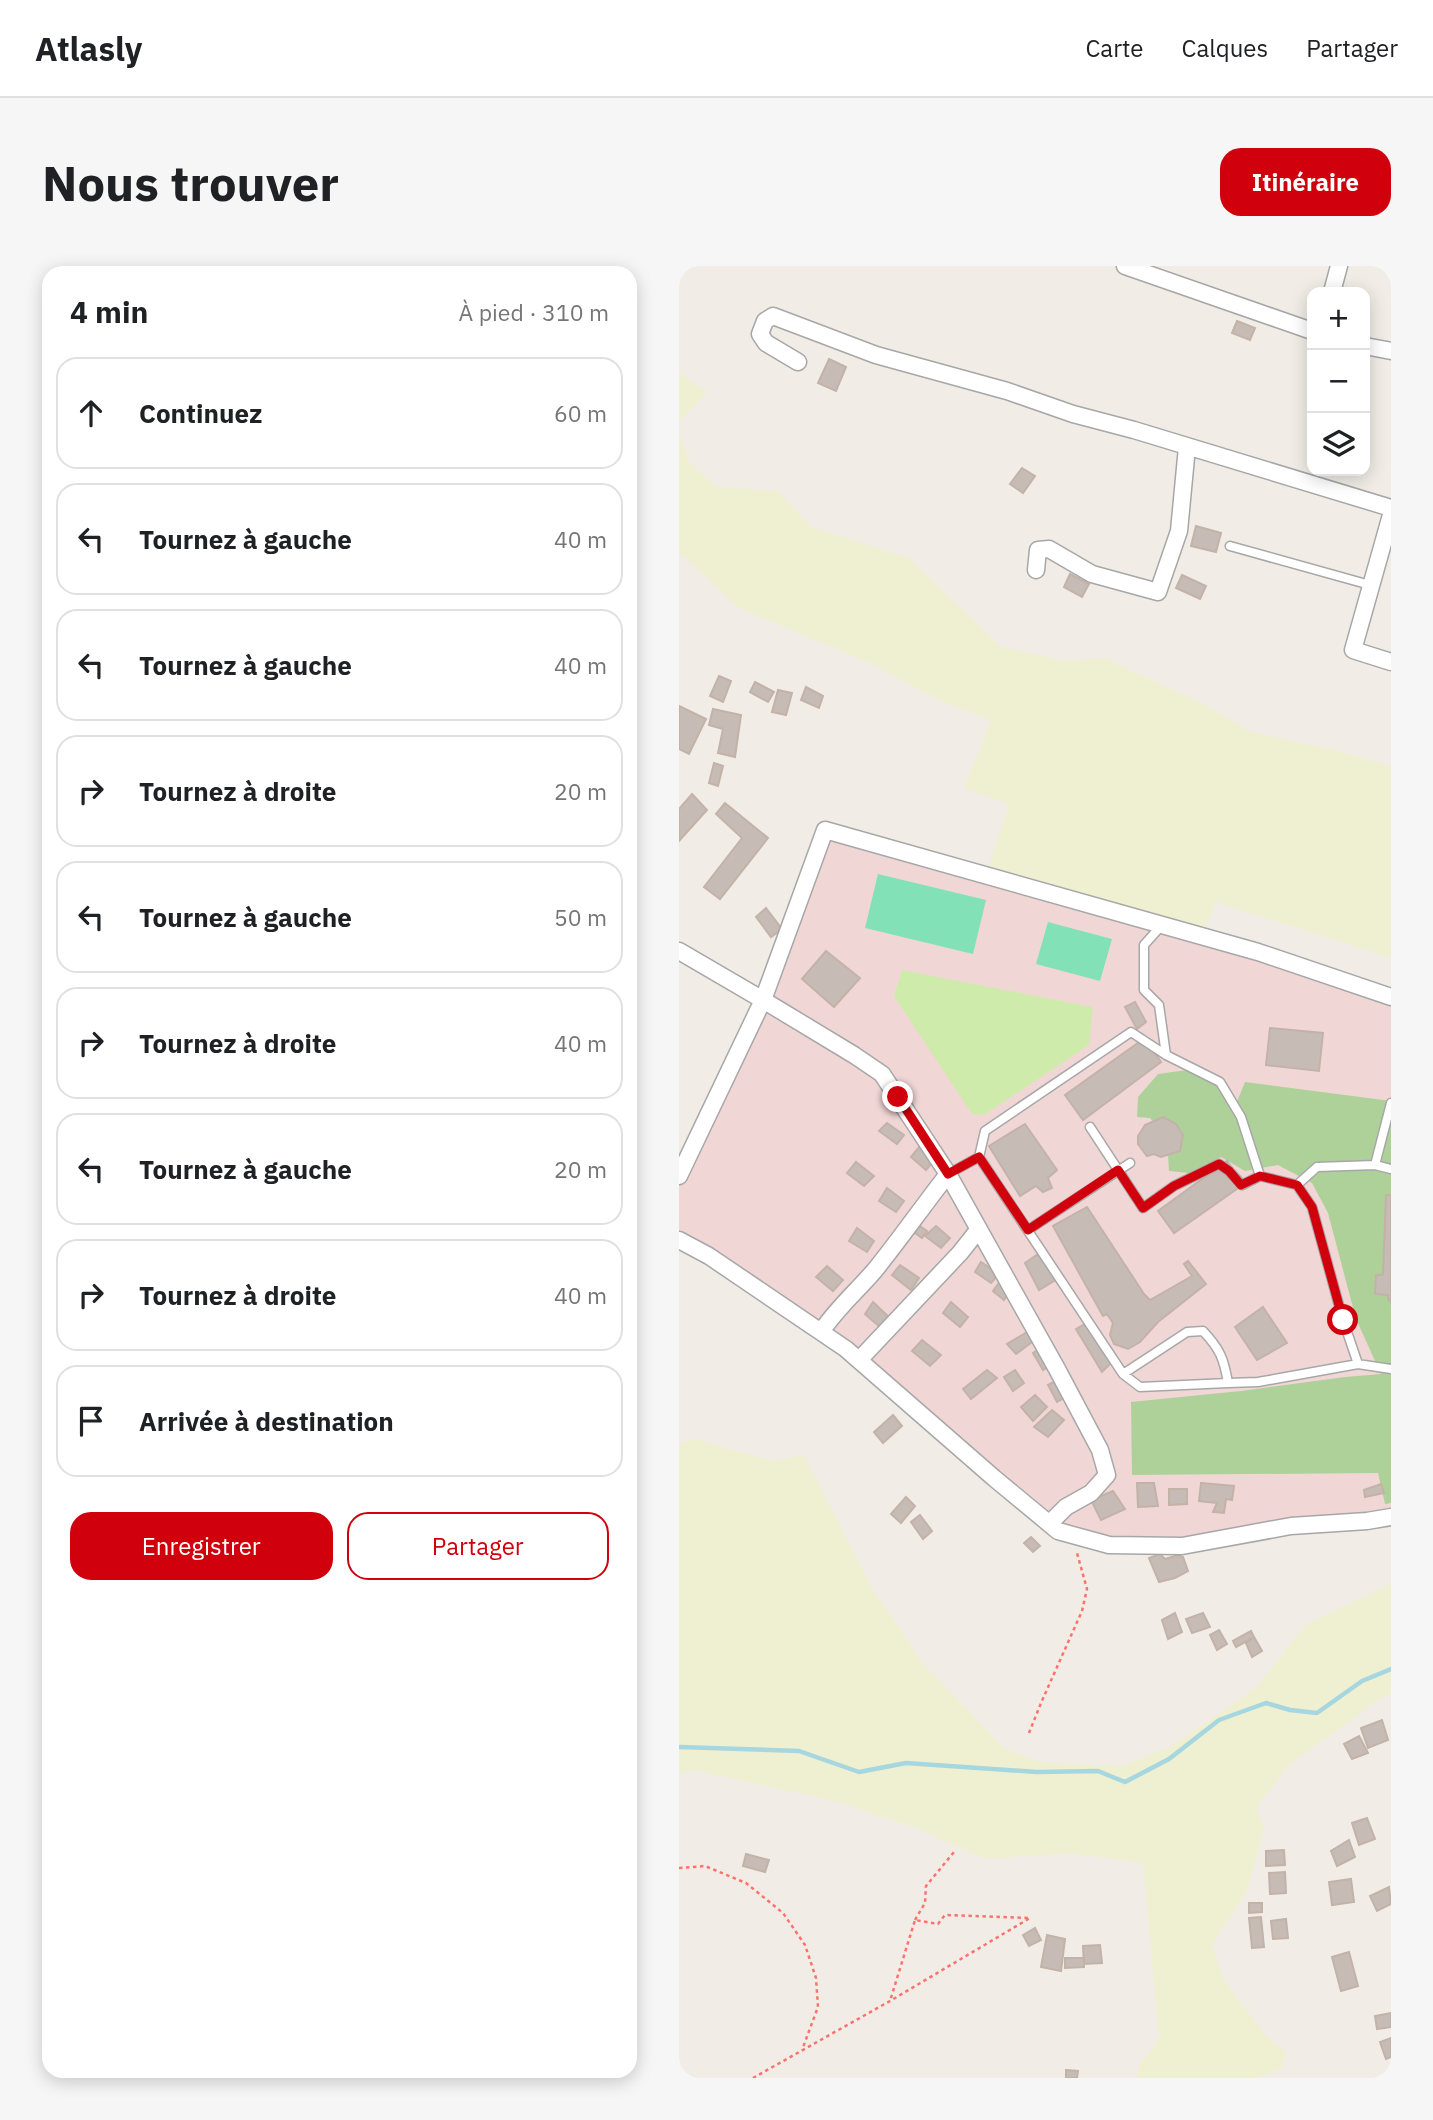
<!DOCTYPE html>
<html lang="fr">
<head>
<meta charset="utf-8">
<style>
	body { margin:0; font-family:"IBM Plex Sans",sans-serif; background:#f6f6f6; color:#202124 }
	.controls { position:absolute; right:21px; top:21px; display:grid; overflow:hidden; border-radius:14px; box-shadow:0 4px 18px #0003 }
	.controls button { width:63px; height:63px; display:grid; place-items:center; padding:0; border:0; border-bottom:2px solid #e0e0e0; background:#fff; color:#202124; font:35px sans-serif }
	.stop { position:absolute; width:21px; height:21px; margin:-16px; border:5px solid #d0000d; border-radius:50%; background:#fff }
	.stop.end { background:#d0000d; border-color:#fff; box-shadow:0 2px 7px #0008 }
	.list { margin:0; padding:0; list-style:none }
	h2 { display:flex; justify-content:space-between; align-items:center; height:91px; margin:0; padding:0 28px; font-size:30px }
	h2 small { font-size:23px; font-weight:400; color:#757577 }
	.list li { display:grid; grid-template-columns:46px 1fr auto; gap:21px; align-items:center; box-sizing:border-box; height:112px; margin:0 14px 14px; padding:0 14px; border:2px solid #e0e0e0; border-radius:21px }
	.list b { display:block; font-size:26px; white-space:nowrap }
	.list em { font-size:23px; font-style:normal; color:#757577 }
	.actions { display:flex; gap:14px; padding:21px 28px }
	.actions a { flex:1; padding:16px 0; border:2px solid #d0000d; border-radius:21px; text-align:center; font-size:24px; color:#d0000d }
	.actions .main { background:#d0000d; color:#fff }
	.icon { flex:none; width:38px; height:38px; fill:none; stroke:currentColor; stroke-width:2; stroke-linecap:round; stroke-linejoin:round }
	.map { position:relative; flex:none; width:712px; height:1812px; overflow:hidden; border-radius:21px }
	header { display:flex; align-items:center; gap:42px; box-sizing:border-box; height:98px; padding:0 35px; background:#fff; border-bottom:2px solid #e0e0e0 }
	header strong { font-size:33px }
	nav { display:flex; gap:38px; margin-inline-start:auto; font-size:24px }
	.intro { display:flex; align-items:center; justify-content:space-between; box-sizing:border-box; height:168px; padding:0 42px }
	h1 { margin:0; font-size:49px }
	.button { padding:18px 32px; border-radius:21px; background:#d0000d; color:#fff; font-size:24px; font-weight:700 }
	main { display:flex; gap:42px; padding:0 42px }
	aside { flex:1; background:#fff; border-radius:21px; box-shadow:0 4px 18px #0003 }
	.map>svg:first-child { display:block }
	.commercial { fill:#f1d6d6 }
	.farmland { fill:#efefd2 }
	.grass { fill:#cfebac }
	.forest { fill:#aed19a }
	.pitch { fill:#83e1b7 }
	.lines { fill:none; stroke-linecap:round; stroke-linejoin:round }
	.stream { stroke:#a6d6df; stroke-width:4.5 }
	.building { fill:#c6bcb5; stroke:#c3b2a8; stroke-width:2 }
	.service-casing { stroke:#a7a7a7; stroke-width:11 }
	.minor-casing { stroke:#a7a7a7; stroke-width:19 }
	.path { stroke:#fc726c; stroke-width:2.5; stroke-dasharray:3.5 3.5; stroke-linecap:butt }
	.service { stroke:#fff; stroke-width:8 }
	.minor { stroke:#fff; stroke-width:16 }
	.route { stroke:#d0000d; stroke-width:9 }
</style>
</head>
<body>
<header>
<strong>Atlasly</strong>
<nav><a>Carte</a><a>Calques</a><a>Partager</a></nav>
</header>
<div class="intro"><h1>Nous trouver</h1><a class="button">Itinéraire</a></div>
<main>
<aside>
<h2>4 min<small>À pied · 310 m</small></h2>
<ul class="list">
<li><svg class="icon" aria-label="ahead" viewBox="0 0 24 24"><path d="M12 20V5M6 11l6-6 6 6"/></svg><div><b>Continuez</b></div><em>60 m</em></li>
<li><svg class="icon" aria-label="left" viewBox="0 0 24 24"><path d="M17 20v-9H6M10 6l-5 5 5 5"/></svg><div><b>Tournez à gauche</b></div><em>40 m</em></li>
<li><svg class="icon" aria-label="left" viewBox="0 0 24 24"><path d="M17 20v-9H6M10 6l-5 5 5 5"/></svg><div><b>Tournez à gauche</b></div><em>40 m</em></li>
<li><svg class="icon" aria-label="right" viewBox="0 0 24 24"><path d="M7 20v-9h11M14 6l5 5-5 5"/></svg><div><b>Tournez à droite</b></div><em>20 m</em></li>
<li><svg class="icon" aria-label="left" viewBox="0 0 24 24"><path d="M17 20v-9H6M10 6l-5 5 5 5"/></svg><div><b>Tournez à gauche</b></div><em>50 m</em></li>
<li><svg class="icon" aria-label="right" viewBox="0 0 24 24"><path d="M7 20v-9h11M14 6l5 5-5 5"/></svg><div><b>Tournez à droite</b></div><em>40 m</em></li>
<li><svg class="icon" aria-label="left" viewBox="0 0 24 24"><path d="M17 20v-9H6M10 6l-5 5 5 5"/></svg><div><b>Tournez à gauche</b></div><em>20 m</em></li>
<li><svg class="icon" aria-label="right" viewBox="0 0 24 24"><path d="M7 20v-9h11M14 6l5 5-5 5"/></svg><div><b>Tournez à droite</b></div><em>40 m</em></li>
<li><svg class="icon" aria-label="arrive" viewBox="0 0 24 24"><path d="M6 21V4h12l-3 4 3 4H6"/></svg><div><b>Arrivée à destination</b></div></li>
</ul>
<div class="actions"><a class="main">Enregistrer</a><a>Partager</a></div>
</aside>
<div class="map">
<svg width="712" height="1812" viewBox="0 0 712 1812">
	<rect width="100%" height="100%" fill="#f1ede6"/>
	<path class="commercial" d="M146 564 712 731V1251L503 1280 430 1279 379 1265 180 1094 0 974V910L37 834Z"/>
	<path class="farmland" d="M0 106 28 127 0 155Z
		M0 166 11 198 38 221 99 225 132 261 230 292 322 381 383 394 428 393 522 437 573 466 659 485 712 500V692L537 636 527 662 309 602 330 538 285 522 312 454 259 434 195 399 58 341 0 286Z
		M12 1172 93 1195 125 1189 193 1322 246 1400 325 1482 361 1496 442 1500 491 1481 578 1421 626 1359 712 1318V1429L702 1432 610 1499 577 1542 585 1562 568 1625 533 1679 544 1713 587 1770 608 1787 603 1801 578 1812H458L459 1800 480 1774 464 1597 390 1587 306 1593 240 1563 160 1536 14 1504 0 1508V1179Z"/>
	<path class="grass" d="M223 704 414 741 410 779 305 849 293 848 215 730Z"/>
	<path class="forest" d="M515 803 544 818 557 838 566 816 712 835V1237L706 1238 699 1207 453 1209 452 1136 562 1125 666 1111 702 1108 677 1053 649 947 633 917 599 899 566 905 542 891 509 907 490 905 488 872 471 852 458 851 459 831 479 808Z"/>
	<path class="pitch" d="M199 608 307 634 294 688 186 662Z
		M369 656 433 673 421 715 357 698Z"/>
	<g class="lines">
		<path class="stream" d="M0 1481 120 1485 180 1506 227 1497 358 1506 419 1505 446 1516 490 1493 540 1454 587 1437 611 1444 638 1447 683 1415 712 1403"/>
	</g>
	<path class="building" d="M558 55 576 62 571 74 553 67Z
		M150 93 167 101 157 125 139 117Z
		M343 202 356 210 344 227 331 218Z
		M517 260 542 267 537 286 512 280Z
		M391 308 410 318 403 331 385 321Z
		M503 309 527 320 521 333 497 322Z
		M40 410 52 415 44 436 31 430Z
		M76 416 95 426 89 436 71 426Z
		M127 421 144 430 140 442 122 434Z
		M99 424 113 427 107 449 93 446Z
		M0 440 27 453 10 488 0 483Z
		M34 443 62 449 56 491 39 487 44 463 30 459Z
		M35 497 44 500 39 520 30 517Z
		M13 528 28 544 0 575V543Z
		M46 537 89 572 41 633 25 621 63 572 37 548Z
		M87 642 103 663 92 671 77 651Z
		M147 685 181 712 155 741 123 713Z
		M456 736 467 756 458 763 446 741Z
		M591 762 644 767 640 805 587 799Z
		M466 772 482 796 404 854 386 829Z
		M484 851 497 858 504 869 501 885 482 891 475 888 468 890 459 878V870L466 859Z
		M208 857 225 869 218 878 200 865Z
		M346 858 378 904 369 912 373 922 364 926 357 920 341 930 310 880Z
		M241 880 256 893 247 904 232 891Z
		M548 895 565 918 495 967 479 945Z
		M177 896 195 910 185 920 168 907Z
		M208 922 225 935 217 946 200 935Z
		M707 929H712V1037L709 1033V1029L696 1028 697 1009H704Z
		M408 941 465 1028 471 1034 513 1010 505 998 509 995 527 1018 479 1056 461 1076 449 1083 435 1078 431 1069 434 1057 428 1048 424 1050 374 960Z
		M238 958 248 965 243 972 233 965Z
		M257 960 271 972 262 982 246 970Z
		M178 962 195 975 188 986 170 975Z
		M362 986 380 1012 360 1024 346 997Z
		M302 996 320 1008 312 1017 296 1006Z
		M221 999 240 1012 232 1024 213 1009Z
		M148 1000 164 1014 154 1025 137 1011Z
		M322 1014 332 1024 325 1034 314 1025Z
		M194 1036 212 1053 202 1062 186 1048Z
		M272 1036 289 1051 281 1061 264 1047Z
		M584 1041 608 1077 578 1094 556 1061Z
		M411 1055 434 1095 423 1106 397 1063Z
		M350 1065 357 1073 337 1088 328 1078Z
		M243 1074 262 1089 251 1100 233 1085Z
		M365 1080 375 1097 364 1104 354 1087Z
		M308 1104 318 1112 292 1133 284 1123Z
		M336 1104 345 1117 334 1125 325 1111Z
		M382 1112 393 1128 378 1136 369 1119Z
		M356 1129 368 1141 354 1155 342 1141Z
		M373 1144 385 1154 369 1171 355 1161Z
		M214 1149 223 1160 204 1177 195 1166Z
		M458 1217H475L479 1240 459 1241Z
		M522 1217 555 1220 553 1234 547 1233 545 1247 534 1246 538 1237 520 1235Z
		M702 1218 705 1227 686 1231 685 1224Z
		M490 1223H508V1238L490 1239Z
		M434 1225 446 1243 422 1254 412 1234Z
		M227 1231 236 1240 222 1257 212 1248Z
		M241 1249 253 1265 244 1273 232 1256Z
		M352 1271 361 1280 354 1286 345 1277Z
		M481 1288 486 1293 499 1289 504 1291 509 1305 496 1312 480 1316 470 1292Z
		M496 1347 503 1366 489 1373 483 1354Z
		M524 1347 531 1361 513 1367 507 1353Z
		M540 1364 548 1378 538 1384 531 1369Z
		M572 1365 575 1371 557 1381 554 1375Z
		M575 1371 583 1385 573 1391 567 1377Z
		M703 1454 709 1474 689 1482 682 1462Z
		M680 1470 689 1487 673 1493 665 1478Z
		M688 1552 696 1573 680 1579 673 1557Z
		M670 1574 676 1591 658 1600 652 1585Z
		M605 1584 606 1599 587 1600V1585Z
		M67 1588 90 1594 86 1606 64 1600Z
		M606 1606 607 1627 591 1628 590 1607Z
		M672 1613 675 1636 653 1639 650 1616Z
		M710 1621 712 1638 698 1645 691 1630Z
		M570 1637H583V1646L570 1647Z
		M582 1651 585 1681 573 1682 570 1652Z
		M607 1653 609 1672 594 1673 592 1655Z
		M356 1662 362 1674 350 1680 344 1669Z
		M368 1669 386 1673 382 1705 362 1701Z
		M421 1679 423 1697 405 1698 404 1680Z
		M670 1686 679 1720 662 1725 653 1691Z
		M386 1692H405V1701L386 1702Z
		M712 1747V1761L698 1763 696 1750Z
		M712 1772V1791L707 1793 701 1776Z
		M387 1804 399 1805 398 1812H387Z"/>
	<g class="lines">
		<defs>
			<path id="service" d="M551 280 691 319
				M482 660 465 679V724L480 739 487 789 541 816 562 851 581 910
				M300 891 306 865 452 766 487 789
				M696 899 712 837
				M269 908 300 891 444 1108 461 1121 549 1117 579 1116 679 1098 664 1054 633 941 618 919 581 910 563 919 550 905 540 898 495 920 464 942 411 861
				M618 919 638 901 696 899 712 903
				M349 964 451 897
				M679 1098 712 1103
				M444 1108 508 1066 524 1065C541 1083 545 1093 549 1117"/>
			<path id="minor" d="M446 0 633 65
				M653 26 660 0
				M686 80 712 85
				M119 96 87 77 81 68 86 55 94 50 197 89 328 125 394 148 455 164 712 242
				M712 249 674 384 712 396
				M357 304 359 284 370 283 413 308 479 326 500 265 508 181
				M0 685 84 734 146 564 579 686 712 731
				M0 910 84 734 175 789 203 808 269 908
				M0 974 30 990 167 1083 315 1212 379 1265 430 1279 503 1280 612 1260 688 1255 712 1251
				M142 1066C157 1043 178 1025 196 1004 221 973 244 940 269 908L378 1103 421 1184 428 1209 412 1227 387 1241 371 1257
				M180 1094 281 987 300 963"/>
		</defs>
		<use href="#service" class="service-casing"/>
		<use href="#minor" class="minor-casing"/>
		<path class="path" d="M350 1467 362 1437 403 1345 408 1323 398 1287
			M0 1602 26 1600 67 1617 104 1647 126 1679 137 1712 139 1741 123 1784
			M236 1654 246 1637 247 1620 275 1586
			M74 1812 211 1735 351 1652 266 1649 259 1658 236 1654 211 1735"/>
		<use href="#service" class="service"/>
		<use href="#minor" class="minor"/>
	</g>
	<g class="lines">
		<path class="route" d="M219 831 269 908 300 891 349 964 439 904 464 942 495 920 540 898 550 905 562 919 581 910 618 919 633 941 664 1054"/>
	</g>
</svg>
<div class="controls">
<button>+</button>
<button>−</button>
<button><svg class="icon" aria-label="layers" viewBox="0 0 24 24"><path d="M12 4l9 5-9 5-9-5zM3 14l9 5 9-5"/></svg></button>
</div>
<div class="stop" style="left:664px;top:1054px"></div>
<div class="stop end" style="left:219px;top:831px"></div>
</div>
</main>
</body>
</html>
